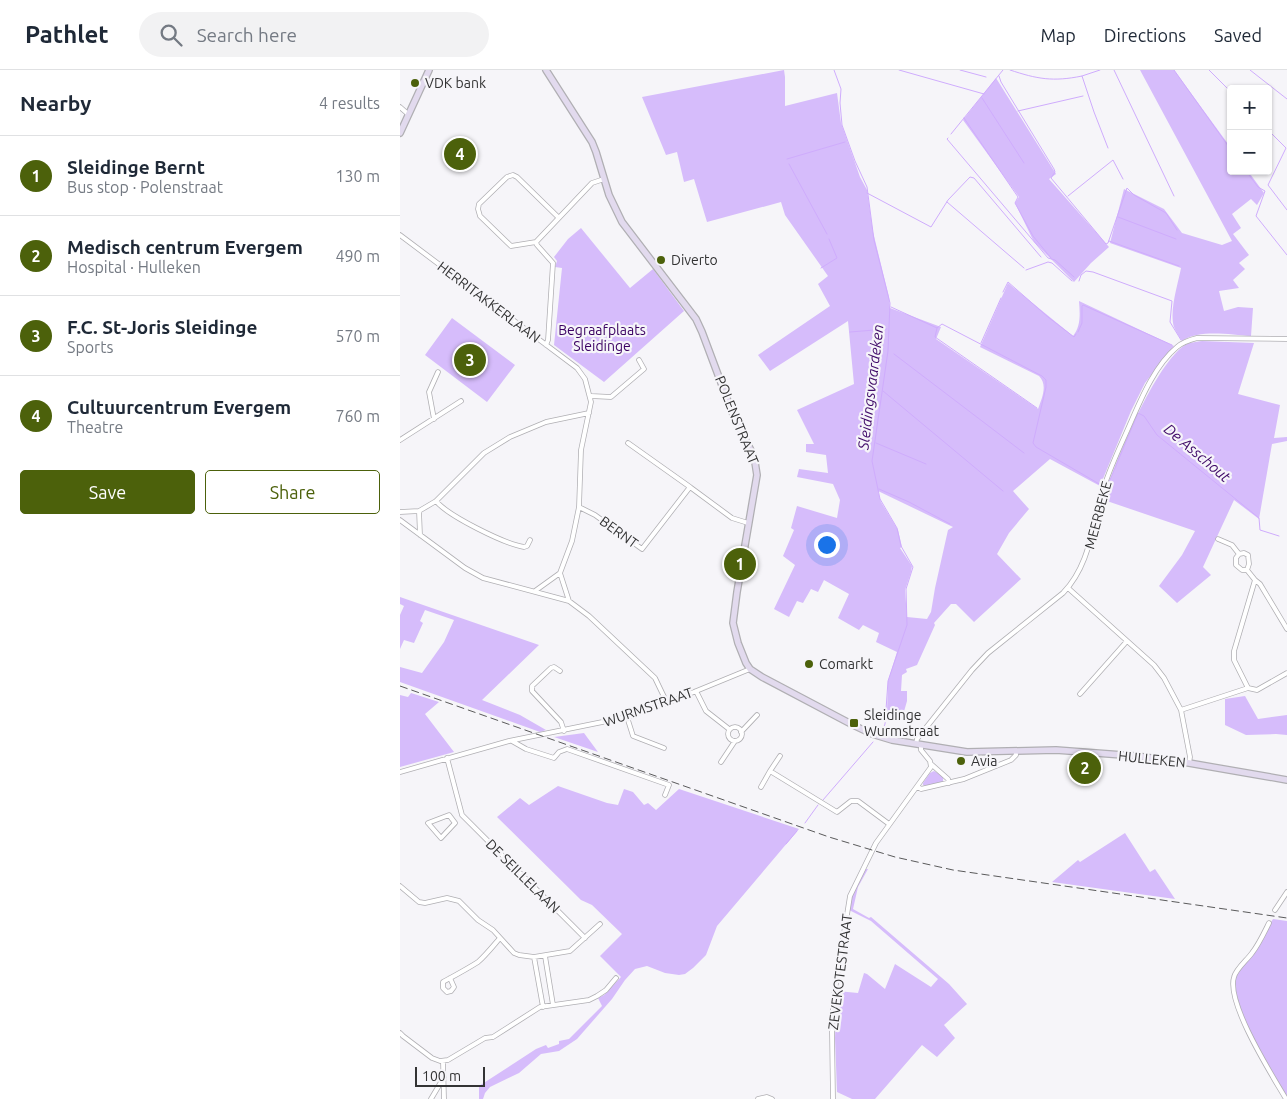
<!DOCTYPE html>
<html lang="en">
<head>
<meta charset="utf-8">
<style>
	body { margin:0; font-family:Ubuntu,sans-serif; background:#f2f2f3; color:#1f2937 }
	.controls { position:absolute; right:15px; top:15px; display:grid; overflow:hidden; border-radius:5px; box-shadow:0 1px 4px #0004 }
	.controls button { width:45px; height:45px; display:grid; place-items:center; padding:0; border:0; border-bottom:1px solid #e0e1e3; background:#fff; color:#1f2937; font:25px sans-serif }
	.scale { position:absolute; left:15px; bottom:12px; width:70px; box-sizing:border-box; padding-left:5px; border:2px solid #333334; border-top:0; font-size:14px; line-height:18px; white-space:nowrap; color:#333334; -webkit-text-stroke:4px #f6f5f9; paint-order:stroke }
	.you { position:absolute; left:426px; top:474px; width:18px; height:18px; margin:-12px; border:4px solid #fff; border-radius:50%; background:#1a73e8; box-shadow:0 0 0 8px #1a73e833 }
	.badge { display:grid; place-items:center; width:32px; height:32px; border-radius:50%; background:#4c610b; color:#fff; font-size:16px; font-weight:700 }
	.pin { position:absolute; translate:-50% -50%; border:2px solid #fff; box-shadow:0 1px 5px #0006 }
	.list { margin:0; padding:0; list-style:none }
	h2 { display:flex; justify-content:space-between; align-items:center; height:65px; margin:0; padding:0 20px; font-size:21px }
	h2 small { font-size:16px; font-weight:400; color:#747a83 }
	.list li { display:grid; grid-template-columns:32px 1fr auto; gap:15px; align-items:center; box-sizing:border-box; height:80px; padding:0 20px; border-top:1px solid #e0e1e3 }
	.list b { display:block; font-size:19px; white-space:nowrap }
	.list p { margin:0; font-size:16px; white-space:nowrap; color:#747a83 }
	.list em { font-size:16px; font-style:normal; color:#747a83 }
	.actions { display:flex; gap:10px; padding:15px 20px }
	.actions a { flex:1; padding:11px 0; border:1px solid #4c610b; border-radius:5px; text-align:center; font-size:18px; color:#4c610b }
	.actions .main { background:#4c610b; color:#fff }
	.icon { flex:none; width:28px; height:28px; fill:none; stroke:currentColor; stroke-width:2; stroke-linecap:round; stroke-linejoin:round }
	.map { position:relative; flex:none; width:887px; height:1029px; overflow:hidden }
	header { display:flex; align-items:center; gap:30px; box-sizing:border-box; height:70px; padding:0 25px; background:#fff; border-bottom:1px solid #e0e1e3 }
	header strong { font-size:24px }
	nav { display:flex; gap:28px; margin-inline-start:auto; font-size:18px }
	.search { width:350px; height:45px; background:#f2f2f3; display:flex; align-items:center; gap:12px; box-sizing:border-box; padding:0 18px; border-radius:28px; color:#747a83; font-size:19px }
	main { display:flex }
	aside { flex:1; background:#fff }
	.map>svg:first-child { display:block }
	.green { fill:#d6bcfb; fill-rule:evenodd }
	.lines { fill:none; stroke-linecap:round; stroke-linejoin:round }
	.stream { stroke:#cfacfd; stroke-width:1 }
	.street-casing { stroke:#b0afb3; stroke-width:5.5 }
	.secondary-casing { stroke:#b0afb3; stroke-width:8 }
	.street { stroke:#fff; stroke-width:4 }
	.secondary { stroke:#e2daee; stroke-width:5.5 }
	.rail { stroke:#5a5a5b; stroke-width:1; stroke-dasharray:8 4; stroke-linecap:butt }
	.poi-dot { fill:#4c610b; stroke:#f6f5f9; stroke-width:2 }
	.labels { text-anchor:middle; stroke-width:4.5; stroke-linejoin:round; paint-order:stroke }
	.poi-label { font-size:14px; fill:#333334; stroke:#f6f5f9; text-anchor:start }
	.street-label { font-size:14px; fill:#333334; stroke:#f6f5f9 }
	.park-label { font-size:14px; fill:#3a0162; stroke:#f6f5f9 }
	.water-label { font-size:15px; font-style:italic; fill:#400b69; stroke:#f6f5f9 }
</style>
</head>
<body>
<header>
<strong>Pathlet</strong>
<div class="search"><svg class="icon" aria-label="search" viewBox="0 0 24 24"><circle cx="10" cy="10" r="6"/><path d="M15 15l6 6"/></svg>Search here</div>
<nav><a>Map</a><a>Directions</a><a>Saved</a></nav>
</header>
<main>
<aside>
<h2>Nearby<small>4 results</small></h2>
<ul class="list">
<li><span class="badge">1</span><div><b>Sleidinge Bernt</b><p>Bus stop · Polenstraat</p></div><em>130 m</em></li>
<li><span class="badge">2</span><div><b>Medisch centrum Evergem</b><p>Hospital · Hulleken</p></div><em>490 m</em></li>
<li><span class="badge">3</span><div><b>F.C. St-Joris Sleidinge</b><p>Sports</p></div><em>570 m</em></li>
<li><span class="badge">4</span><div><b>Cultuurcentrum Evergem</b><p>Theatre</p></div><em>760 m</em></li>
</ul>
<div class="actions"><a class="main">Save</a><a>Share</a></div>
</aside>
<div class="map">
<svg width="887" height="1029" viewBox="0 0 887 1029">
	<rect width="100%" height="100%" fill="#f6f5f9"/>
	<path class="green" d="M384 0 385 7V36L437 23 441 53 460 107 467 120 473 162 489 227 490 238 541 257 536 269 638 339C642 328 648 315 639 306L580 277 608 213 673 266C681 256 680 244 679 231L774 276 745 313 731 341 700 416 650 389 613 421 629 439 609 463 597 484 621 509 574 552 556 534H551L534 553 535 555 517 595 506 599 507 602 502 605 501 621H507V631L503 645 487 641 488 611 497 582 476 572 479 563 463 555 459 560 438 548 449 524 424 510 418 522 411 519 403 533 397 531 389 547 374 539 395 495 383 486 394 460 391 458 397 436 437 448 440 430 433 414 397 407 399 399 428 403 426 385 406 382V374H414L397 340 454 314 448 251 370 301 358 285 430 236 418 214 428 206 385 145 381 132 307 152 294 109 284 112 277 82 266 85 242 27ZM478 421 553 457 548 460 535 518 531 542 527 549 507 547 505 520 511 502 512 496 500 478 502 477 498 460 481 432Z
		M740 0H774L831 78V101H848L864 123 857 135 851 129 832 144 841 158 833 164 849 185 839 193 845 199 833 210 839 218 819 221 824 241 838 237 853 238 851 266C830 265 800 259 782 271 779 266 776 262 774 257 769 241 778 214 781 198L710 173 724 119 764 139 782 163 822 175 832 171Z
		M596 8 656 104 649 109 709 177 691 193 674 212 634 172 615 133 619 127 563 50Z
		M181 158 230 218 253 199 284 241 204 312 154 275 162 198 155 197 157 191 154 187 168 169Z
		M52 248 115 295 87 332 25 285Z
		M802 271 854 273 838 324 880 335 874 368 887 367V371L872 374 859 449 834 430 803 497 811 505 777 533 759 516 782 485 795 461 704 430C712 397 757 289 787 274 791 272 797 272 802 271Z
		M0 527 139 575 82 630 120 645 146 660 140 662 0 612V597L22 603 44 572 54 550 25 540 20 551 23 553 14 573 4 570 0 579V545L4 536 0 534Z
		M11 623 39 632 25 644 54 682 0 697V625L8 627Z
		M845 626 858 649 887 645V665L876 664 846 665 825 655V629Z
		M184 663 198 682 154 667Z
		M534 701 543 706V712L525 716 523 715V713L530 703Z
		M158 716 207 733 218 735 224 719 233 722 244 735 248 733 256 740 279 719 399 759 317 856 306 885 293 898 285 904 279 905 265 903 247 896 235 899 225 910 212 929 177 969 159 981 141 984 119 1003 90 1017 85 1023 83 1029H79V1016L136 979 146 975 148 978 159 974V971L169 969 202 936 198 928 204 925 221 907 200 886 222 864 192 835 181 830 97 747 120 728 129 735Z
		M725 763 750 802 755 799 775 829 652 812 678 790 680 792Z
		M464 799H468L458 817 453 839 469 848 471 847 549 914 567 934 544 955 555 968 537 987 522 975 475 1029H452L437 1022 435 968 437 921 458 923 464 903 467 904 485 919 495 894 531 917 538 909 471 851 449 840 452 824Z
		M873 849 887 851V1026C874 1005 827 931 835 907 838 900 845 895 849 889 858 876 865 862 873 849Z"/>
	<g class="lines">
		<path class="stream" d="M434 0 441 19 440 33 442 55 455 91 467 117 474 170 490 233 488 281 472 391 480 429 497 458 501 476 513 497 506 519 507 555 488 611 485 654 482 662
			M499 0 584 24
			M560 0 586 7
			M610 0C637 9 653 12 682 6L694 42 708 78
			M714 0 774 126
			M774 0 831 80
			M809 0 831 22
			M850 0 887 29
			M599 6 601 12 654 99 655 102 651 108 706 174 708 173 727 118 734 125 766 143 777 160
			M682 6 700 0
			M582 28 624 93
			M618 41 683 26
			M564 48 618 127 615 133 633 166 651 188
			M868 60 886 78 868 115 887 140
			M551 64 603 0
			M548 68 547 69 648 188 655 190 674 207
			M387 89 445 72
			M389 94 427 164
			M846 101 858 117 865 121 856 146 887 185
			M467 123 531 157 548 130 570 107 574 108 641 187
			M668 126 713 90 723 109
			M547 132 624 198
			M718 147 776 169
			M709 171 779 196
			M421 198 437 188 429 169
			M626 200 648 192 652 193 672 211
			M679 211 681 205 686 201 693 202 772 231 770 252 781 270
			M603 222 608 212 648 247 674 267 676 264
			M491 237 537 258 542 254 642 306 646 310V317L633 373 636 377 701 415
			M537 258 535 267 637 338
			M450 262 487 259
			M678 262 682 253V236L683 235 772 275
			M581 273 601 228
			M494 284 624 383
			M483 321 603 421
			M476 373 526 394
			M707 417 738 343 744 346 757 365 859 448 860 460 879 466
			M479 419 509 432 550 454
			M423 730 473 672
			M405 753 418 735
			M386 774 397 761"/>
		<defs>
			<path id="street" d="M0 37 8 44
				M0 165 177 298 185 309 191 332 181 380 179 437 172 471 160 503 169 531
				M136 172 111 176 80 146 78 139 79 134 107 107 113 105 117 107 158 147
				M146 275 148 270 153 193 137 175 136 172 192 113 204 109
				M191 326 211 327 244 299 239 290
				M34 349 29 322 38 302
				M0 370 61 331
				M228 373 290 417
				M36 431C48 446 105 474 124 477L127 476 130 470
				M179 437 195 445 242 479 290 417 332 448 348 453
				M19 441 20 465
				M0 442 19 441 36 431 84 383 110 367 146 352 189 343
				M0 450 65 498 83 508 169 531 189 546 255 608 267 633
				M818 469 832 475 839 484 844 483 848 485 849 494 847 500 855 510 860 514 887 559
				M839 484 836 488V495L842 500H847
				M668 518 754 595 764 608 781 640 790 687 789 693
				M135 521 160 503
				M160 601 154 597 151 598 132 616V621L161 652 164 661
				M848 618 834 590V581L855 510
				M296 621 306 641 329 659
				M680 624 727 571
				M781 640 848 618 857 620 887 603
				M227 647 233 666 264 678
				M328 664a7 7 0 1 1 14 0a7 7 0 1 1-14 0Z
				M341 662 357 645
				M112 671 126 679 154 688 159 682 167 679 269 715 265 725
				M516 674 517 669 572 600 588 583 663 523C692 493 692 451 705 414 711 396 719 379 727 361 739 334 753 297 777 277 783 272 789 270 797 268L887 269
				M380 686 370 701 437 742 451 731H458L489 754
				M47 688 62 745 185 868
				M321 692 335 671
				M531 694 548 709 549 713
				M0 702 109 671 227 647 267 633 350 599
				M361 717 370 701
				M518 717 521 719 564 709 611 690 616 685V681
				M49 745 55 753 41 768 28 753Z
				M0 816 19 832 25 833 47 828 59 831 78 850 93 860 114 883 119 885 134 887 170 881 200 854
				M875 840 887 822
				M869 853C864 863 859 874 852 883 847 890 836 899 834 907 826 933 872 1005 886 1029
				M145 886 153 935
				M134 887 143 937
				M50 908 54 917 51 921 47 922 43 918V912C54 906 67 899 78 892 86 885 93 876 100 868
				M0 963 3 966 32 988 40 991 48 990 85 968 93 967 140 937 189 930 197 926 206 920 216 908
				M43 991 44 1029
				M31 1029 44 1007
				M358 1029 367 1027 372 1029
				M433 1029 432 962 433 932 450 826 476 773 531 697 530 691 521 680V675"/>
			<path id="secondary" d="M146 0 192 72 196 82 209 125 222 152 296 249 302 262 335 350 354 386 357 405 337 522 333 553 338 573 346 593 350 599 362 607 453 655 472 664 492 670 567 682 656 680 736 686 789 693 887 710
				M0 63 29 0"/>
		</defs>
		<use href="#street" class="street-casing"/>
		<use href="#secondary" class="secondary-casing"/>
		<use href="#street" class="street"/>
		<use href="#secondary" class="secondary"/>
		<path class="rail" d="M0 616 429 767 495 787 553 800 887 848"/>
	</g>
	<g class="poi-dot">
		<circle cx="15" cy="13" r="5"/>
		<circle cx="261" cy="190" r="5"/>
		<circle cx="409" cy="594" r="5"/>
		<rect x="449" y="648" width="10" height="10" rx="2.5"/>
		<circle cx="561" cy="691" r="5"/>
	</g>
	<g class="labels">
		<g class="poi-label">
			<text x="25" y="18">VDK bank</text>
			<text x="271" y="195">Diverto</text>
			<text x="419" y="599">Comarkt</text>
			<text x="464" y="650">Sleidinge<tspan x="464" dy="16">Wurmstraat</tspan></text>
			<text x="571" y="696">Avia</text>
		</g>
		<g class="street-label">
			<text transform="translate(89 232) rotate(37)" y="5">HERRITAKKERLAAN</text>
			<text transform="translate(337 350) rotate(68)" y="5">POLENSTRAAT</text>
			<text transform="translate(698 445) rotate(-75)" y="5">MEERBEKE</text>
			<text transform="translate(219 462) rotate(36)" y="5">BERNT</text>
			<text transform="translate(248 637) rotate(-19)" y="5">WURMSTRAAT</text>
			<text transform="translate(752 689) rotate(6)" y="5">HULLEKEN</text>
			<text transform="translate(123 806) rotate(45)" y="5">DE SEILLELAAN</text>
			<text transform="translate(440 902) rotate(-83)" y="5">ZEVEKOTESTRAAT</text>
		</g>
		<g class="park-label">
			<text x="202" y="265">Begraafplaats<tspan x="202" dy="16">Sleidinge</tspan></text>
		</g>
		<g class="water-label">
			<text transform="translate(471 317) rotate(-83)" y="5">Sleidingsvaardeken</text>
			<text transform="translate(797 383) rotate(40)" y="5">De Asschout</text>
		</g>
	</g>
</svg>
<div class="controls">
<button>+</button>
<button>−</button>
</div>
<div class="scale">100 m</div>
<div class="you"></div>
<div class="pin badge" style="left:340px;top:494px">1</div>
<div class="pin badge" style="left:685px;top:698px">2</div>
<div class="pin badge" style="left:70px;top:290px">3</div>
<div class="pin badge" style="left:60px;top:84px">4</div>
</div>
</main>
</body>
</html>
